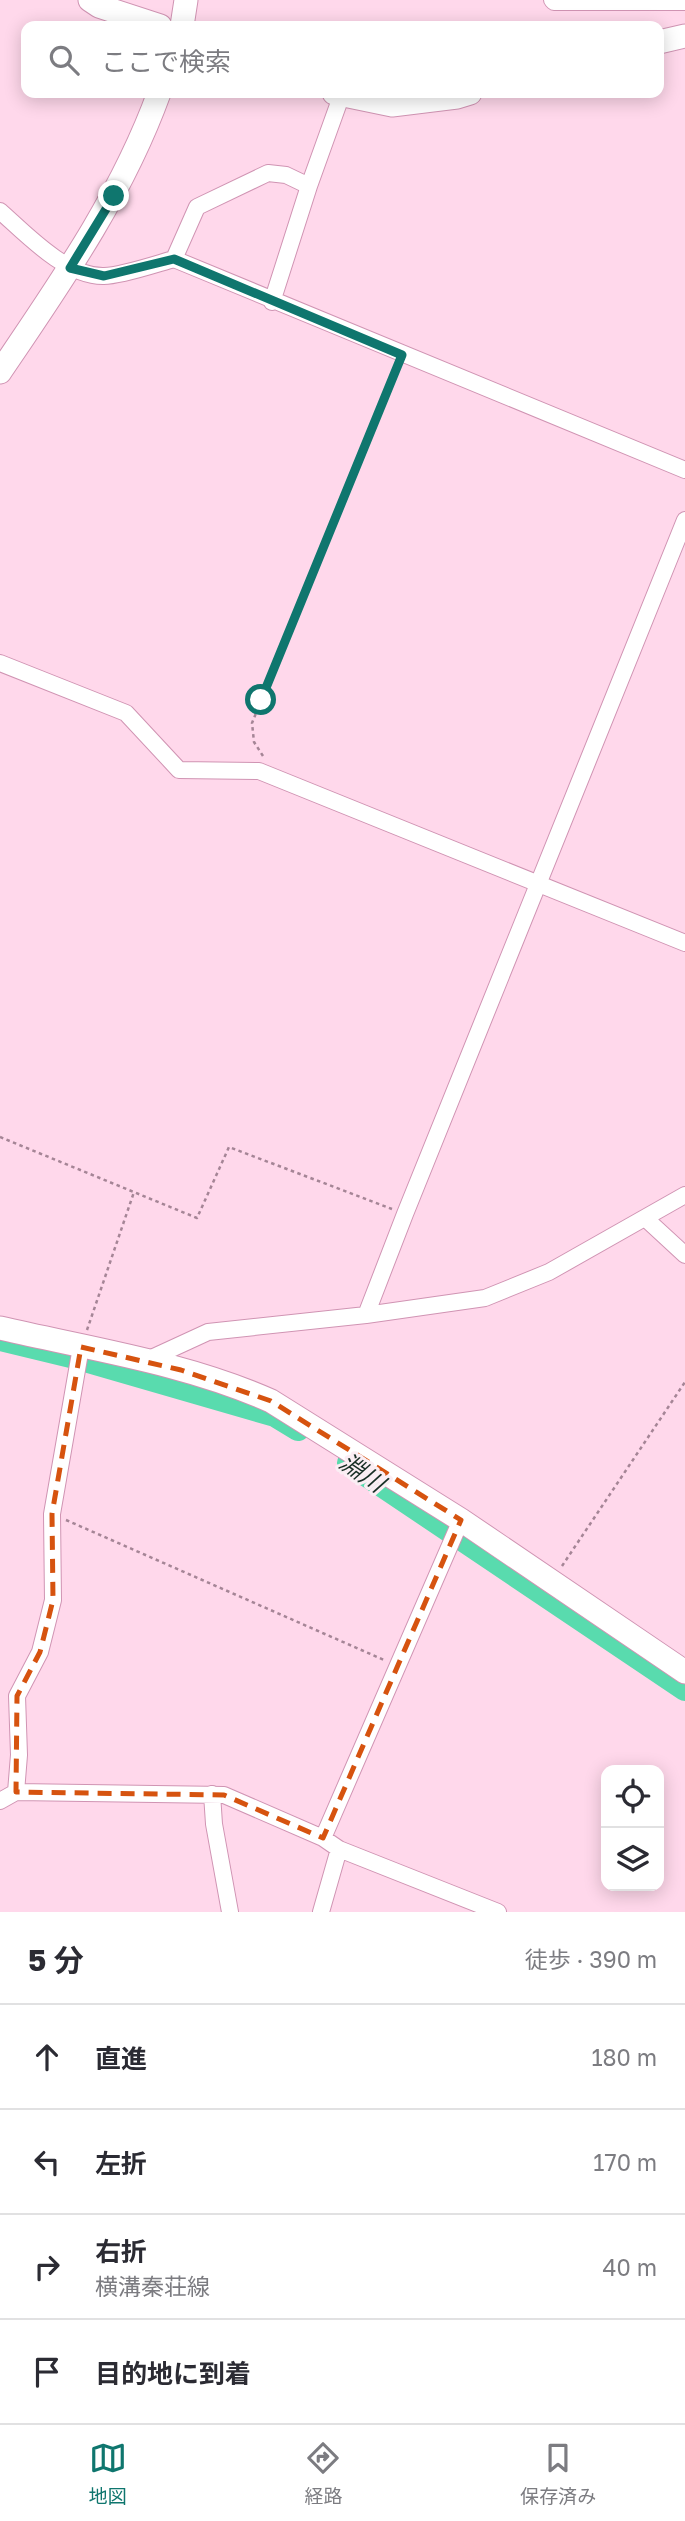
<!DOCTYPE html>
<html lang="ja">
<head>
<meta charset="utf-8">
<style>
	body { margin:0; font-family:"Golos Text","Noto Sans JP",sans-serif; background:#f2f2f3; color:#2b2b33 }
	.controls { position:absolute; right:21px; bottom:21px; display:grid; overflow:hidden; border-radius:14px; box-shadow:0 4px 18px #0003 }
	.controls button { width:63px; height:63px; display:grid; place-items:center; padding:0; border:0; border-bottom:2px solid #e1e1e2; background:#fff; color:#2b2b33; font:35px sans-serif }
	.stop { position:absolute; width:21px; height:21px; margin:-16px; border:5px solid #0f766e; border-radius:50%; background:#fff }
	.stop.end { background:#0f766e; border-color:#fff; box-shadow:0 2px 7px #0008 }
	.list { margin:0; padding:0; list-style:none }
	h2 { display:flex; justify-content:space-between; align-items:center; height:91px; margin:0; padding:0 28px; font-size:30px }
	h2 small { font-size:23px; font-weight:400; color:#7c7c81 }
	.list li { display:grid; grid-template-columns:46px 1fr auto; gap:21px; align-items:center; box-sizing:border-box; height:105px; padding:0 28px; border-top:2px solid #e1e1e2 }
	.list b { display:block; font-size:26px; white-space:nowrap }
	.list p { margin:0; font-size:23px; white-space:nowrap; color:#7c7c81 }
	.list em { font-size:23px; font-style:normal; color:#7c7c81 }
	.icon { flex:none; width:38px; height:38px; fill:none; stroke:currentColor; stroke-width:2; stroke-linecap:round; stroke-linejoin:round }
	.map { position:relative; flex:none; width:685px; height:1912px; overflow:hidden }
	.search { position:absolute; background:#fff; box-shadow:0 4px 18px #0003; left:21px; right:21px; top:21px; height:77px; display:flex; align-items:center; gap:18px; box-sizing:border-box; padding:0 24px; border-radius:14px; color:#7c7c81; font-size:26px }
	.sheet { height:511px; background:#fff }
	nav { display:flex; justify-content:space-around; align-items:center; box-sizing:border-box; height:98px; border-top:2px solid #e1e1e2; background:#fff; font-size:19px; color:#7c7c81 }
	nav a { display:grid; justify-items:center; gap:4px }
	nav .on { color:#0f766e }
	.map>svg:first-child { display:block }
	.lines { fill:none; stroke-linecap:round; stroke-linejoin:round }
	.river { stroke:#59dbae; stroke-width:24 }
	.street-casing { stroke:#d094b3; stroke-width:18 }
	.secondary-casing { stroke:#d094b3; stroke-width:25 }
	.path { stroke:#a58596; stroke-width:2.5; stroke-dasharray:3.5 3.5; stroke-linecap:butt }
	.street { stroke:#fff; stroke-width:16 }
	.secondary { stroke:#fff; stroke-width:23 }
	.route { stroke:#0f766e; stroke-width:9 }
	.marked { fill:none; stroke:#d6530f; stroke-width:5; stroke-dasharray:14 9; stroke-linejoin:round }
	.labels { text-anchor:middle; stroke-width:6; stroke-linejoin:round; paint-order:stroke }
	.water-label { font-size:24px; font-style:italic; fill:#192f26; stroke:#fbeef4 }
</style>
</head>
<body>
<div class="map">
<svg width="685" height="1912" viewBox="0 0 685 1912">
	<rect width="100%" height="100%" fill="#ffd8eb"/>
	<g class="lines">
		<path class="river" d="M0 1339 71 1356 275 1415 298 1429
			M349 1463 685 1689"/>
		<defs>
			<path id="street" d="M552 0 554 2H685
				M0 211C26 234 66 277 104 276 121 276 156 264 174 259L685 470
				M174 259 197 207 268 173 286 175 309 186
				M272 302 309 186 342 94
				M0 663 126 713 179 770 259 771 685 943
				M645 1218 685 1255
				M366 1315 405 1214 685 520
				M145 1361 208 1332 366 1315 485 1298 549 1272 685 1195
				M16 1792 224 1795 323 1838 339 1849 498 1912
				M212 1794 214 1824 230 1912
				M0 1801 16 1792 19 1755 17 1696 40 1652 53 1600 52 1514 81 1347
				M323 1838 461 1520
				M321 1912 339 1849"/>
			<path id="secondary" d="M90 0 99 6 160 26
				M182 26 186 0
				M659 42 685 36
				M334 93 392 105 457 97 470 93
				M0 372C61 282 122 195 159 93
				M0 1328C90 1349 186 1363 271 1401L461 1520 685 1672"/>
		</defs>
		<use href="#street" class="street-casing"/>
		<use href="#secondary" class="secondary-casing"/>
		<path class="path" d="M263 756 254 742 252 723 397 367
			M0 1137 197 1218 229 1147 392 1209
			M87 1330 134 1192
			M66 1520 384 1660
			M562 1566 685 1382"/>
		<use href="#street" class="street"/>
		<use href="#secondary" class="secondary"/>
	</g>
	<g class="lines">
		<path class="route" d="M114 196 70 268 104 276 174 259 402 355 261 700"/>
	</g>
	<path class="marked" d="M81 1347 181 1370 271 1401 461 1520 323 1838 224 1795 16 1792 17 1696 40 1652 53 1600 52 1514Z"/>
	<g class="labels">
		<g class="water-label">
			<text transform="translate(362 1473) rotate(34)" y="8">淵川</text>
		</g>
	</g>
</svg>
<div class="controls">
<button><svg class="icon" aria-label="locate" viewBox="0 0 24 24"><circle cx="12" cy="12" r="6"/><path d="M12 2v4M12 18v4M2 12h4M18 12h4"/></svg></button>
<button><svg class="icon" aria-label="layers" viewBox="0 0 24 24"><path d="M12 4l9 5-9 5-9-5zM3 14l9 5 9-5"/></svg></button>
</div>
<div class="stop" style="left:261px;top:700px"></div>
<div class="stop end" style="left:114px;top:196px"></div>
<div class="search"><svg class="icon" aria-label="search" viewBox="0 0 24 24"><circle cx="10" cy="10" r="6"/><path d="M15 15l6 6"/></svg>ここで検索</div>
</div>
<section class="sheet">
<h2>5 分<small>徒歩 · 390 m</small></h2>
<ul class="list">
<li><svg class="icon" aria-label="ahead" viewBox="0 0 24 24"><path d="M12 20V5M6 11l6-6 6 6"/></svg><div><b>直進</b></div><em>180 m</em></li>
<li><svg class="icon" aria-label="left" viewBox="0 0 24 24"><path d="M17 20v-9H6M10 6l-5 5 5 5"/></svg><div><b>左折</b></div><em>170 m</em></li>
<li><svg class="icon" aria-label="right" viewBox="0 0 24 24"><path d="M7 20v-9h11M14 6l5 5-5 5"/></svg><div><b>右折</b><p>横溝秦荘線</p></div><em>40 m</em></li>
<li><svg class="icon" aria-label="arrive" viewBox="0 0 24 24"><path d="M6 21V4h12l-3 4 3 4H6"/></svg><div><b>目的地に到着</b></div></li>
</ul>
</section>
<nav>
<a class="on"><svg class="icon" aria-label="map" viewBox="0 0 24 24"><path d="M3 6l6-2 6 2 6-2v14l-6 2-6-2-6 2zM9 4v14M15 6v14"/></svg>地図</a>
<a><svg class="icon" aria-label="directions" viewBox="0 0 24 24"><path d="M12 3l9 9-9 9-9-9zM9 14v-3h6M13 9l2 2-2 2"/></svg>経路</a>
<a><svg class="icon" aria-label="saved" viewBox="0 0 24 24"><path d="M7 4h10v16l-5-4-5 4z"/></svg>保存済み</a>
</nav>
</body>
</html>
